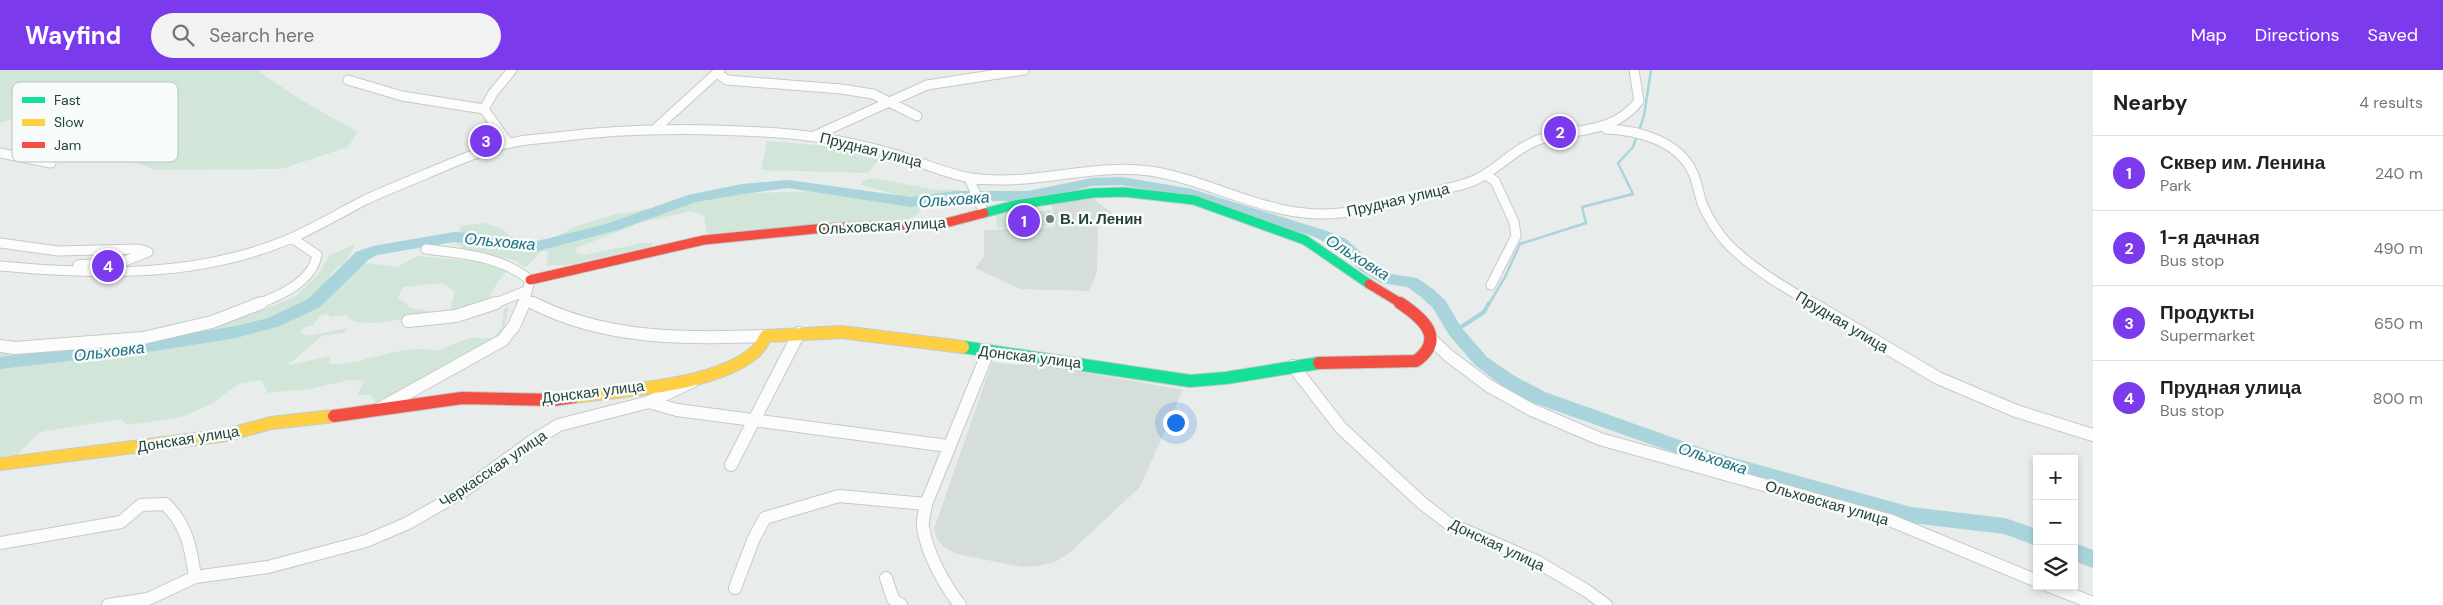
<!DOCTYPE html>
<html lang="en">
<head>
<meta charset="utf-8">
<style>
	body { margin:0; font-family:"DM Sans",sans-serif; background:#f2f2f2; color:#202124 }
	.controls { position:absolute; right:15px; bottom:15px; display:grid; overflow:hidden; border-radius:0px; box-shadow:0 2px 8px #0003 }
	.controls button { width:45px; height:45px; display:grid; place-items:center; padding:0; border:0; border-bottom:1px solid #e0e0e0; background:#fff; color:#202124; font:25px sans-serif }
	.you { position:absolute; left:1175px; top:352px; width:18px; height:18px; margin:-12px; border:4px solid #fff; border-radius:50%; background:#1a73e8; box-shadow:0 0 0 8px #1a73e833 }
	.badge { display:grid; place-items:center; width:32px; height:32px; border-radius:50%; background:#7c3aed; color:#fff; font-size:16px; font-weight:700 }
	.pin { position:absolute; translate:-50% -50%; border:2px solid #fff; box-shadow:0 1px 5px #0006 }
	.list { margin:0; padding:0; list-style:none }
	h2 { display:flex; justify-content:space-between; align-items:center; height:65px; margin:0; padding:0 20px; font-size:21px }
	h2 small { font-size:16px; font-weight:400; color:#757577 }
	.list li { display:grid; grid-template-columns:32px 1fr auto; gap:15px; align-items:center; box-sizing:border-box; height:75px; padding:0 20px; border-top:1px solid #e0e0e0 }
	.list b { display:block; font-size:19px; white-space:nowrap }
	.list p { margin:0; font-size:16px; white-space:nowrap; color:#757577 }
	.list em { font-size:16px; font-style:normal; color:#757577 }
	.icon { flex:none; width:28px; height:28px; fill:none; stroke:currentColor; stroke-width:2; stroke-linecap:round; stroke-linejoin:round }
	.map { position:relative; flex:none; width:2093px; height:535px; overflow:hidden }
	header { display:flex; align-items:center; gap:30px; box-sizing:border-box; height:70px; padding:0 25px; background:#7c3aed; color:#fff }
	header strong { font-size:24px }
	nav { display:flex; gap:28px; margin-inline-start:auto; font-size:18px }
	.search { width:350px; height:45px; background:#f2f2f2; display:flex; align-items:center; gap:12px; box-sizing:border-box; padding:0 18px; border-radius:28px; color:#757577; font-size:19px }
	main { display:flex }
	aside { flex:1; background:#fff }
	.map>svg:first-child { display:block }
	.built { fill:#d6dedb }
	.green { fill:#d1e6d8 }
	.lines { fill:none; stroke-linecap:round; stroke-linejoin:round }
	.stream-far1 { stroke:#a9d4db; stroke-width:2.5 }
	.stream { stroke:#a9d4db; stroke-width:4 }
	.river { fill:#a9d4db; fill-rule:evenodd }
	.street-far1-casing { stroke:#c5cac8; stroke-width:11 }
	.street-casing { stroke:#c5cac8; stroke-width:14 }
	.fast-far1-casing { stroke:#c3cbc8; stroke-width:11 }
	.fast-casing { stroke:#c3cbc8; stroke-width:14 }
	.slow-casing { stroke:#c3cbc8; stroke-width:14 }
	.jam-far1-casing { stroke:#c3cbc8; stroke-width:11 }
	.jam-casing { stroke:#c3cbc8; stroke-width:14 }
	.street-far1 { stroke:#fcfcfc; stroke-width:9 }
	.street { stroke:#fcfcfc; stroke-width:12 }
	.fast-far1 { stroke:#16e098; stroke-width:9 }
	.fast { stroke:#16e098; stroke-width:12 }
	.slow { stroke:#ffcf43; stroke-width:12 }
	.jam-far1 { stroke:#f24e42; stroke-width:9 }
	.jam { stroke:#f24e42; stroke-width:12 }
	.poi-dot { fill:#697e78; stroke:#f7fbf9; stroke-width:2 }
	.labels { text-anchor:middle; stroke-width:5; stroke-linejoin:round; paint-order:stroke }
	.street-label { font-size:15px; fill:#24423a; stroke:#f7fbf9 }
	.poi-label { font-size:15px; font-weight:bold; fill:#24423a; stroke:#f7fbf9; text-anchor:start }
	.water-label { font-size:16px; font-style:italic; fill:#1c6f80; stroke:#f7fbf9 }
	.key { fill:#f7fbf9; stroke:#b8c4c0; stroke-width:1 }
	.key-label { font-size:14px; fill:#24423a }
</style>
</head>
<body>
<header>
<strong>Wayfind</strong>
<div class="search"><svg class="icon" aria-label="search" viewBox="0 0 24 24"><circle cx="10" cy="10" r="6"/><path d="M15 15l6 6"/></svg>Search here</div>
<nav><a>Map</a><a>Directions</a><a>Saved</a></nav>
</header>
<main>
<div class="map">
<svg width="2093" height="535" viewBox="0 0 2093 535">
	<rect width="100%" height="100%" fill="#e8edeb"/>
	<path class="built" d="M1090 126 1112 143 1107 153 1098 157 1097 202 1089 221 1020 219 975 198 984 187V160L1055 157 1051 132Z
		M992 292 1017 295 1032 293 1183 320 1140 417 1069 483 1055 492 1038 496 1022 497 957 484 942 476 936 467 934 459Z"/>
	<path class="green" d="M0 0H257L301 30 358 62 348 77 281 99 156 100 102 81 94 70 107 50 104 41 90 31 60 33 0 53Z
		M767 71 829 76 881 87 868 103 761 100Z
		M873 108 937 120 956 119 961 121 932 127H905L861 115 862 111Z
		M744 121 754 123 820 121 904 135 963 128V133L922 137C919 145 912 148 905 151L828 153 707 164 704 146 691 141 639 153 576 178 577 183 584 185 643 173H653L652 176 567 195 546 196 548 183 544 180C535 185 534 192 525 197L514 190 460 181V175L455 174 461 156 483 153 502 158 509 165 521 169 533 171 555 167 577 156 613 145 652 138 664 140 695 130Z
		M1051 140 1053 156 997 158 996 145Z
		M353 175 354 177C351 181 349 188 345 192 338 199 330 199 329 211L336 215 361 192 396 197 417 186 483 192 506 202 497 213 487 232 449 244 455 221 441 213 403 217 398 228 411 238 432 242 434 246 373 253 355 252 345 245 331 247 327 244 320 246 313 255 303 258 301 263 308 266 348 258 344 263 322 266 288 295 331 286 328 294C363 296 405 271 436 281L469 268H494L502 256 504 239 509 237 503 264 378 337 371 325H357L364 311 349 310 309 319 267 323 262 310 238 314 213 333 182 347 127 355 121 349 46 361 38 363 18 384 0 387V282L10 285 44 283 50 290 166 276 179 267 249 245 295 227 318 205 330 185Z"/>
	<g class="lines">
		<path class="stream-far1" d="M1489 234 1505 207 1520 174 1586 153 1582 137 1633 124 1618 93 1633 77 1644 46 1651 0"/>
		<path class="stream" d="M1455 261 1484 242 1489 233"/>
		<path class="river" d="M1122 107 1192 119 1327 161 1346 169 1373 193 1391 204 1417 208 1433 219 1445 230 1461 257 1487 287 1513 305 1545 322 1716 383 1911 437 2005 448 2037 459V476L2004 464 1911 453 1706 394 1531 332 1501 315 1475 295 1449 265 1433 238 1421 227 1407 217 1381 213 1361 201 1334 177 1315 167 1185 126 1122 115 1092 116 1028 131H955L911 137 788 118 742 124 696 132 618 160 534 182 486 178 470 173 454 172 377 185 368 190 320 237 280 256 236 268 155 281 0 299V287L155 269 236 256 268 248 308 229 356 182 373 176 454 162 472 163 488 168 534 172 606 154 688 125 742 114 788 110 911 127 955 121H1028L1092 108Z
			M2074 473 2093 480V498L2074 491Z"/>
		<defs>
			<path id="street-far1" d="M717 3 727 10 841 19 873 24 917 46
				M348 10 402 26 484 39 508 73
				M484 39 493 23 512 0
				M1606 59C1638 60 1679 71 1693 103 1698 114 1699 126 1703 136 1708 147 1718 163 1726 172 1748 196 1785 218 1813 234
				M654 60 720 0
				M814 66 927 15 1024 0
				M0 83 51 93
				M1486 105 1495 111 1514 152 1516 166 1491 215
				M969 108 984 143
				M0 173 58 181 139 179 148 182 125 191 78 195
				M426 179C462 184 501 186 530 210L524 234
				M0 196C97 205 195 208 287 170 313 159 338 144 363 131 384 121 405 113 426 104 452 93 479 81 506 74 522 69 540 69 557 67 625 58 695 58 762 62 809 64 853 72 897 85 921 92 946 104 971 108 1031 117 1090 93 1150 101 1215 111 1273 151 1340 143 1375 140 1407 129 1440 120 1454 117 1469 114 1481 107 1500 96 1518 77 1538 70 1575 57 1611 66 1639 31L1634 0
				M525 229 535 234
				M258 234C281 225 312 212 317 185L292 168
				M493 234 526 221"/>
			<path id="street" d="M533 233C606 270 686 269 766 266
				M1811 233 1938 308 2016 341 2093 365
				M408 251 456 246 496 233
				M1431 269 1449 286 1489 316 1532 340 1600 369 1892 451 2037 511
				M0 276 15 278 143 268 212 252 261 233
				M1293 296 1341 358 1422 433 1448 453 1536 491 1587 521 1606 535
				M649 332 677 340 948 376
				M379 339 503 270 514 256 524 233
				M731 395 799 263
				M0 473 121 452 141 435 165 434C187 454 191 479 195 507
				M886 508 893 529 901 535
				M2049 516 2093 533
				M735 518 754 468 765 448 839 426 926 434
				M108 535 148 529 195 507 268 497 366 471 408 453 462 422 531 372 559 355 649 332 693 311
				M960 535C944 514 927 484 923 457 922 450 925 442 926 434L988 282"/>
			<path id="fast-far1" d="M984 143 1015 135 1093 123 1124 122 1194 130 1305 170 1369 214"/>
			<path id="fast" d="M963 277 1190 311 1226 308 1319 293"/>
			<path id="slow" d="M574 327C625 320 716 316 755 282 760 278 763 271 766 266L841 262 963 277
				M0 394 227 365 271 353 334 346"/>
			<path id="jam-far1" d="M530 210 704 170 825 158 942 154 984 143
				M1369 214 1402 234"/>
			<path id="jam" d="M1319 293 1416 291C1446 269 1424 249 1400 233
				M334 346 462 328 553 330 574 327"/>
		</defs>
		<use href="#street-far1" class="street-far1-casing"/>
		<use href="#street" class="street-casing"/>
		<use href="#fast-far1" class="fast-far1-casing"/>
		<use href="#fast" class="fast-casing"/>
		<use href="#slow" class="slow-casing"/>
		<use href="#jam-far1" class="jam-far1-casing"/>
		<use href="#jam" class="jam-casing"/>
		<use href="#street-far1" class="street-far1"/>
		<use href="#street" class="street"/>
		<use href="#fast-far1" class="fast-far1"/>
		<use href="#fast" class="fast"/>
		<use href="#slow" class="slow"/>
		<use href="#jam-far1" class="jam-far1"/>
		<use href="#jam" class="jam"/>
	</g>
	<circle class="poi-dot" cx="1050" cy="149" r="5"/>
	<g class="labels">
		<g class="street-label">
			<text transform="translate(871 80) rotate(14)" y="5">Прудная улица</text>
			<text transform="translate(1398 130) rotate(-13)" y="5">Прудная улица</text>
			<text transform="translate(882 156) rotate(-3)" y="5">Ольховская улица</text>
			<text transform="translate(1842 252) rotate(31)" y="5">Прудная улица</text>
			<text transform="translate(1030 287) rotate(7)" y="5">Донская улица</text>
			<text transform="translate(593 322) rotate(-7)" y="5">Донская улица</text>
			<text transform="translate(188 369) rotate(-9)" y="5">Донская улица</text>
			<text transform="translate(493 399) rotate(-34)" y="5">Черкасская улица</text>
			<text transform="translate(1827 433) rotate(16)" y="5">Ольховская улица</text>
			<text transform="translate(1497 475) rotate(25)" y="5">Донская улица</text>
		</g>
		<g class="poi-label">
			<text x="1060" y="154">В. И. Ленин</text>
		</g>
		<g class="water-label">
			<text transform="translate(954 129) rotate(-4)" y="6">Ольховка</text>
			<text transform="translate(500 171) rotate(5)" y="6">Ольховка</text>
			<text transform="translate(1358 187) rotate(32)" y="6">Ольховка</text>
			<text transform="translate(109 281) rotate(-7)" y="6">Ольховка</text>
			<text transform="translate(1713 388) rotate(18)" y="6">Ольховка</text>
		</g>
	</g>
	<rect x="12" y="12" width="166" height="80" rx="8" class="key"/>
	<rect x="22" y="27" width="23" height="6" fill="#16e098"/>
	<rect x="22" y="49" width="23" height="7" fill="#ffcf43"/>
	<rect x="22" y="72" width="23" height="6" fill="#f24e42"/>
	<g class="key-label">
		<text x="54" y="35">Fast</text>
		<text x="54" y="57">Slow</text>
		<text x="54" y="80">Jam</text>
	</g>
</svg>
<div class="controls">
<button>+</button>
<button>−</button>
<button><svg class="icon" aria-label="layers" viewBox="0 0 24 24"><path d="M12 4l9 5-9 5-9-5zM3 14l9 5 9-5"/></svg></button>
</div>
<div class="you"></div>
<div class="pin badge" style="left:1024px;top:151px">1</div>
<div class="pin badge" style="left:1560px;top:62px">2</div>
<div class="pin badge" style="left:486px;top:71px">3</div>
<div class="pin badge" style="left:108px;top:196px">4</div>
</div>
<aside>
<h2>Nearby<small>4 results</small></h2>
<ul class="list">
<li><span class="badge">1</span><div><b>Сквер им. Ленина</b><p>Park</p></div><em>240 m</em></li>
<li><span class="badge">2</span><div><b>1-я дачная</b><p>Bus stop</p></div><em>490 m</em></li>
<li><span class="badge">3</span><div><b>Продукты</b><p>Supermarket</p></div><em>650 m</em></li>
<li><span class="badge">4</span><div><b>Прудная улица</b><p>Bus stop</p></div><em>800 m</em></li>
</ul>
</aside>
</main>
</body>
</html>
